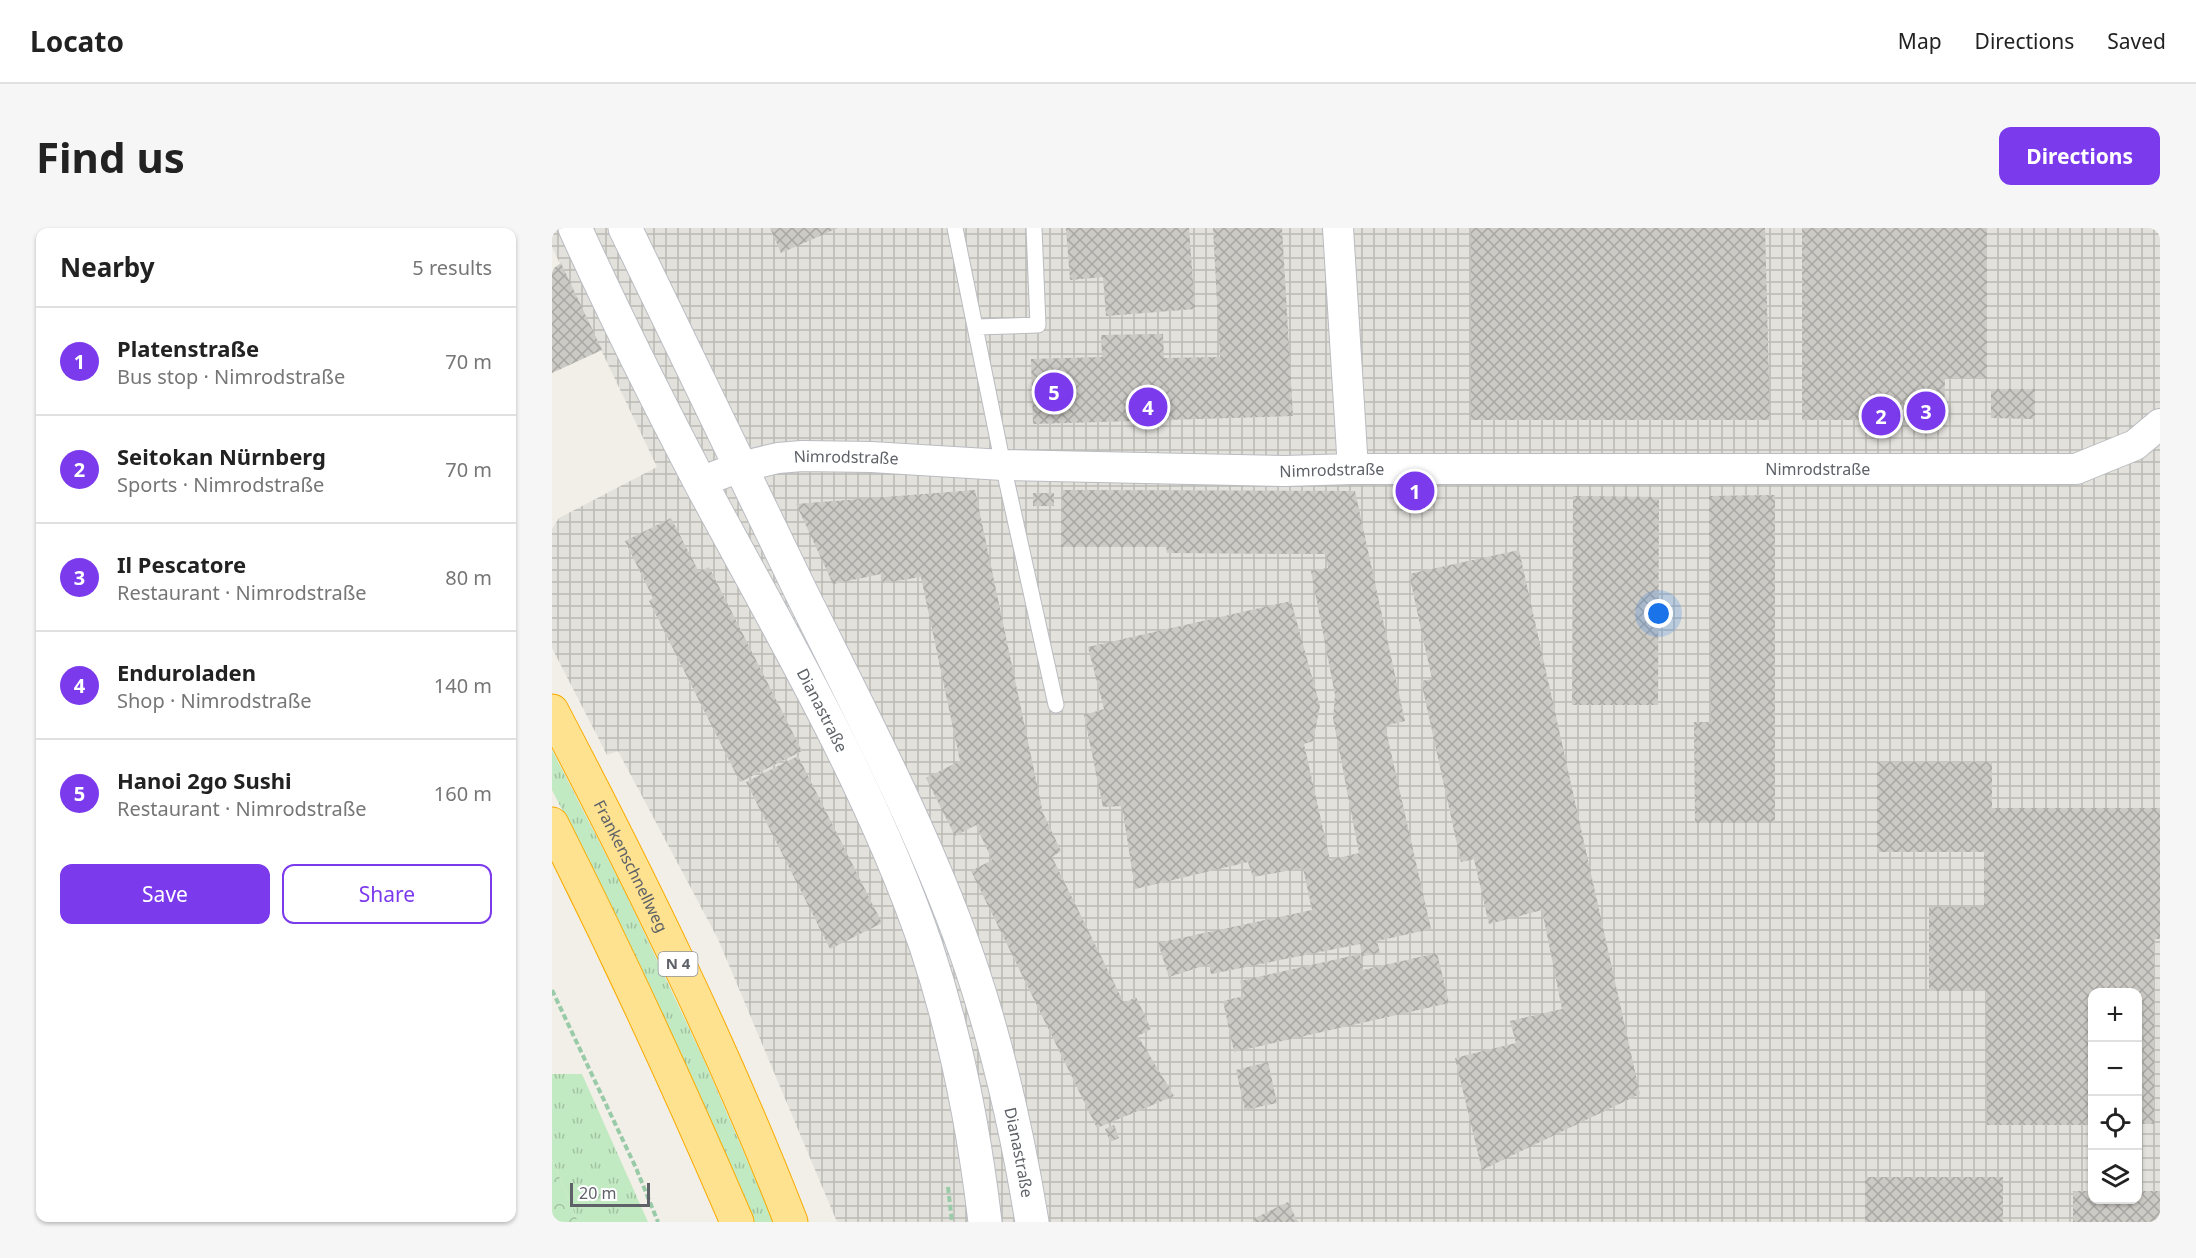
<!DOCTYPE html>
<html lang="en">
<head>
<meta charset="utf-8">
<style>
	body { margin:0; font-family:"Noto Sans",sans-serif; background:#f6f6f6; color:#222 }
	.controls { position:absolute; right:18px; bottom:18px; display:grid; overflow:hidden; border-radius:12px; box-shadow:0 2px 4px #0004 }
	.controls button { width:54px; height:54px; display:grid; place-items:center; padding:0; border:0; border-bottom:2px solid #e0e0e0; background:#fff; color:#222; font:30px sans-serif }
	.scale { position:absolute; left:18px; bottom:15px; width:80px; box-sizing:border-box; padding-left:6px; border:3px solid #5e6268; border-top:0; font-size:16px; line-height:21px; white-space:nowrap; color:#5e6268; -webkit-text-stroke:4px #fff; paint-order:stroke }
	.you { position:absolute; left:1107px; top:386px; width:21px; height:21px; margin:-15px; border:4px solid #fff; border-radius:50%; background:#1a73e8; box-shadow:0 0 0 9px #1a73e833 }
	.badge { display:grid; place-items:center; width:39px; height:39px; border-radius:50%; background:#7c3aed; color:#fff; font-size:20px; font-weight:700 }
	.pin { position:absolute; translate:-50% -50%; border:3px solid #fff; box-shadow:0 2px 6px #0006 }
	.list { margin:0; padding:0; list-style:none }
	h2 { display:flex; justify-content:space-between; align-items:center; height:78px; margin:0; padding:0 24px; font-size:26px }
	h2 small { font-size:20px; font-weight:400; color:#767676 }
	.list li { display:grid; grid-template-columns:39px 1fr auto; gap:18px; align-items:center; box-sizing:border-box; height:108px; padding:0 24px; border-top:2px solid #e0e0e0 }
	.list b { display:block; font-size:22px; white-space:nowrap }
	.list p { margin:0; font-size:20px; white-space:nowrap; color:#767676 }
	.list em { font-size:20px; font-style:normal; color:#767676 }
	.actions { display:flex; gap:12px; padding:18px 24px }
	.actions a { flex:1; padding:14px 0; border:2px solid #7c3aed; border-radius:12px; text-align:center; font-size:21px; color:#7c3aed }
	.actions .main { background:#7c3aed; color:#fff }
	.icon { flex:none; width:33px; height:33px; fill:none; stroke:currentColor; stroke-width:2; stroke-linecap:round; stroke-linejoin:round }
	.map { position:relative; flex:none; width:1608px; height:994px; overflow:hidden; border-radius:12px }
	header { display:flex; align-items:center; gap:36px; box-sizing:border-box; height:84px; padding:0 30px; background:#fff; border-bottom:2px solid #e0e0e0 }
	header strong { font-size:28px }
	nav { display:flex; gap:33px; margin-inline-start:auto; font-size:21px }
	.intro { display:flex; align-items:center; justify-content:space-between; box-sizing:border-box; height:144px; padding:0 36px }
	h1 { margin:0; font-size:42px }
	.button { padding:15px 27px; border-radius:12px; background:#7c3aed; color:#fff; font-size:21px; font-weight:700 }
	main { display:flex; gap:36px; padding:0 36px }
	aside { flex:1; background:#fff; border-radius:12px; box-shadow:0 2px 4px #0004 }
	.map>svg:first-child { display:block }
	.industrial { fill:url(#industrial-grid); fill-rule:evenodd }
	.grass { fill:url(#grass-tufts) }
	.park { fill:url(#park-crowns) }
	.building { fill:url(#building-cross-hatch) }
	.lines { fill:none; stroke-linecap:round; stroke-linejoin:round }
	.lane-casing { stroke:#b9bcc1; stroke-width:17 }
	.street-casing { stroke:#b9bcc1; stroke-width:32 }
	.secondary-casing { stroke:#babdc3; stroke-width:35 }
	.highway-casing { stroke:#f8aa00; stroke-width:35 }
	.path { stroke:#9acba8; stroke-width:4; stroke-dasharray:6 3; stroke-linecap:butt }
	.lane { stroke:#fff; stroke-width:15 }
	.street { stroke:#fff; stroke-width:30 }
	.secondary { stroke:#fff; stroke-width:33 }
	.highway { stroke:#ffe290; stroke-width:33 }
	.labels { text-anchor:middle; stroke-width:4.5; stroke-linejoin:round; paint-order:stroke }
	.shield { fill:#fff; stroke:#8e9195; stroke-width:1.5 }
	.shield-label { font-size:15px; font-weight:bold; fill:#5e6268 }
	.street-label { font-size:16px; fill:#5e6268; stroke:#fff }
</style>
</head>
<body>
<header>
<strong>Locato</strong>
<nav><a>Map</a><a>Directions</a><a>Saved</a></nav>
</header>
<div class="intro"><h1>Find us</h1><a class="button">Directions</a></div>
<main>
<aside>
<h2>Nearby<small>5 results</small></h2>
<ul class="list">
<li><span class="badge">1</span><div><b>Platenstraße</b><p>Bus stop · Nimrodstraße</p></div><em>70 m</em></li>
<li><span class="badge">2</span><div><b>Seitokan Nürnberg</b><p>Sports · Nimrodstraße</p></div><em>70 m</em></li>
<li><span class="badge">3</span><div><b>Il Pescatore</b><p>Restaurant · Nimrodstraße</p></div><em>80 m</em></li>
<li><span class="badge">4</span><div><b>Enduroladen</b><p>Shop · Nimrodstraße</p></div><em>140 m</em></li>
<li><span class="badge">5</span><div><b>Hanoi 2go Sushi</b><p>Restaurant · Nimrodstraße</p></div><em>160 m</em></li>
</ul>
<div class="actions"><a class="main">Save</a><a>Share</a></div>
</aside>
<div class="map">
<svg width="1608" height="994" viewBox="0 0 1608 994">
	<defs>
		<pattern id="industrial-grid" width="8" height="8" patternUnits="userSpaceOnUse" patternTransform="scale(1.5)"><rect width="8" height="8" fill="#e2e1db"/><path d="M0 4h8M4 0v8" fill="none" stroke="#babab5"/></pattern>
		<pattern id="grass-tufts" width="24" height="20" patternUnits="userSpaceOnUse" patternTransform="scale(1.5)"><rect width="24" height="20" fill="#c2eac2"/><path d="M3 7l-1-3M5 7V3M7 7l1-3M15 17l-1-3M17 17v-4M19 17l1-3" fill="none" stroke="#a1c1a1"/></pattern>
		<pattern id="park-crowns" width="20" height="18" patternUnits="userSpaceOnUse" patternTransform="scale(1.5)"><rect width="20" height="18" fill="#c2eac2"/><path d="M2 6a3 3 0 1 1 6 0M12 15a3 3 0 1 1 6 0" fill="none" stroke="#a1c1a1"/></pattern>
		<pattern id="building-cross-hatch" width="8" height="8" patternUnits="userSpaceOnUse" patternTransform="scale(1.5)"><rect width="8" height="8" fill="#cccac4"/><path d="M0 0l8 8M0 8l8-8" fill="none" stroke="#a9a7a3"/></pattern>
	</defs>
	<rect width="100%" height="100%" fill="#f1efe7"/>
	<path class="industrial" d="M0 0H1608V994H285L166 711 66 523 55 527 0 420V301L7 290 105 239 0 19ZM1540 764H1586V972H1540Z"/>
	<path class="grass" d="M0 522 74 666 151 830 222 994H199L131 834 58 676 0 562Z
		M0 846H30L96 994H26L0 931Z"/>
	<path class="park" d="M0 931 26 994H0Z"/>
	<path class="building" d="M218 0H286L229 25Z
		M514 0H637L643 81 554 88 551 49 518 52Z
		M661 0H730L741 188 481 196 479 131 550 129 549 107 611 106 612 130 668 129Z
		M919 0H1213L1218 192H919Z
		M1250 0H1435V150H1393L1392 192H1250Z
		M9 35 50 122 0 145V45L2 40Z
		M1439 161H1483V191L1439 190Z
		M423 262 491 585 509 623 500 629 572 775 584 769 599 801 586 808 622 868 545 900 419 643 440 632 424 597 403 608 374 550 408 533 369 349 331 355 329 346 281 356 244 276Z
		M510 262 803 263 853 493 833 498 879 701 825 713 828 725 810 728 808 716 659 746 657 736 617 749 606 715 760 682 751 640 701 649 696 634 583 661 570 578 551 579 532 487 552 481 536 419 739 373 768 478 761 513 752 516 778 632 807 625 781 490 783 467 759 343 776 340 774 326 615 325 614 319H509Z
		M481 265H502V278H481Z
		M1223 267V594L1143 595 1142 494H1159L1157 268Z
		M1021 268 1107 269 1106 477H1020Z
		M119 290 147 344 157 339 250 523 188 554 97 373 101 370 73 313Z
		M967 322 1088 866 930 942 903 830 964 815 958 793 1010 781 990 682 937 696 922 631 909 634 869 453 880 451 857 346Z
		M246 528 330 695 278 721 194 554Z
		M1325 534H1440V580H1608V711H1602V896H1586V764H1540V897H1435L1434 762 1377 763V679H1432V624H1325Z
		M885 725 897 775 682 824 671 773 692 768 688 753 808 726 811 742Z
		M716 834 725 875 693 882 684 842Z
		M562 897 567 910 558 914 553 901Z
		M1313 949H1451V994H1313Z
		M1521 963H1540V972H1586V963H1608V994H1521Z
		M736 974 746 994H702L701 991Z"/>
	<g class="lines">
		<defs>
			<path id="lane" d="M403 0 451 237 504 477
				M424 99 486 97 482 0"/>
			<g id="street">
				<path d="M786 0 801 241"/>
				<path id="s1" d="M148 254 188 239 226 230 250 228 319 229 451 237 733 243 801 241H1524L1583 217 1608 196"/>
			</g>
			<g id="secondary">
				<path id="s2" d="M23 0C62 86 104 170 148 254 229 405 318 555 374 718 404 808 422 900 433 994"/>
				<path id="s3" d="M73 0C132 122 191 244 250 366 305 477 364 589 407 705 442 799 464 896 480 994"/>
			</g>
			<g id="highway">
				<path id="s4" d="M0 483C87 649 171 819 239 994"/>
				<path d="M0 596C66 727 127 859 185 994"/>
			</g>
		</defs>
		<use href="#lane" class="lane-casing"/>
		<use href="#street" class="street-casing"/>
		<use href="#secondary" class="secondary-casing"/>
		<use href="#highway" class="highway-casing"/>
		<path class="path" d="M0 762 84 940 106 994
			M396 959 400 994"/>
		<use href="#lane" class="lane"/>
		<use href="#street" class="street"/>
		<use href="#secondary" class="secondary"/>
		<use href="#highway" class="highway"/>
	</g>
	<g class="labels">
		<rect class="shield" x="106.5" y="724" width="39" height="24" rx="4.5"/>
		<g class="shield-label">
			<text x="126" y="741">N 4</text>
		</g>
		<g class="street-label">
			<text dy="6" stroke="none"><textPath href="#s1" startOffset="150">Nimrodstraße</textPath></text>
			<text dy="6" stroke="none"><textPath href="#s1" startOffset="636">Nimrodstraße</textPath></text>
			<text dy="6" stroke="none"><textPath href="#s1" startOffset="1122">Nimrodstraße</textPath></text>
			<text dy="6" stroke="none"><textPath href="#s2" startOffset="542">Dianastraße</textPath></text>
			<text dy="6" stroke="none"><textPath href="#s4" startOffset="174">Frankenschnellweg</textPath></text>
			<text dy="6" stroke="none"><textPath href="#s3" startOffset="1008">Dianastraße</textPath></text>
		</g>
	</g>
</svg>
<div class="controls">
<button>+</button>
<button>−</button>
<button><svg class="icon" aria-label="locate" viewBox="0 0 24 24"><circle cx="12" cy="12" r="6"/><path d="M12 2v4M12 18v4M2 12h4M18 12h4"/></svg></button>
<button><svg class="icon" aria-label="layers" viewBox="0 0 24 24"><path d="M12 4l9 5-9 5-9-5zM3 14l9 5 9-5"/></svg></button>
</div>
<div class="scale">20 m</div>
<div class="you"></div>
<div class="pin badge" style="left:863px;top:263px">1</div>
<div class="pin badge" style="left:1329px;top:188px">2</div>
<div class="pin badge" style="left:1374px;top:183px">3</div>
<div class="pin badge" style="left:596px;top:179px">4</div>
<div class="pin badge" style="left:502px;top:164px">5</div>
</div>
</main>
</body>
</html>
